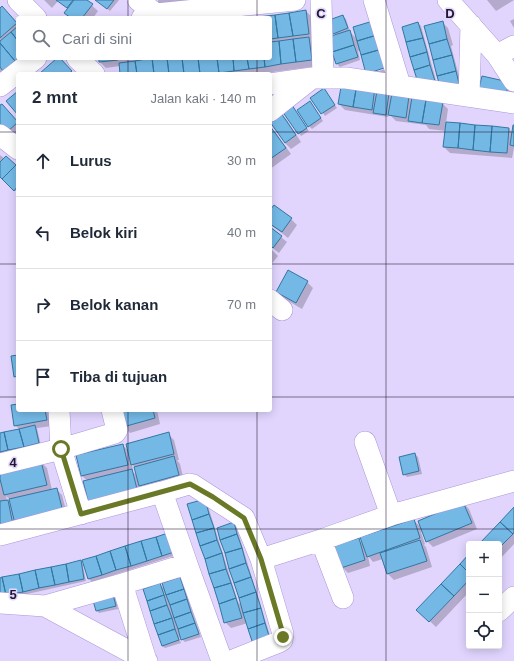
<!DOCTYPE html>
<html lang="id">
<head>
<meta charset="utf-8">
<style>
	body { margin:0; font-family:Arial,sans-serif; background:#f6f6f7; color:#1f2937 }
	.controls { position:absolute; right:12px; bottom:12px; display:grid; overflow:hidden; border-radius:4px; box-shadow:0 2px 10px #0003 }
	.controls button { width:36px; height:36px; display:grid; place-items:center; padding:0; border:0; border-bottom:1px solid #e0e1e3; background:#fff; color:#1f2937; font:20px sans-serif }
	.stop { position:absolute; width:12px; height:12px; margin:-9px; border:3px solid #6a7926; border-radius:50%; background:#fff }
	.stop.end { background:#6a7926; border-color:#fff; box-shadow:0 1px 4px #0008 }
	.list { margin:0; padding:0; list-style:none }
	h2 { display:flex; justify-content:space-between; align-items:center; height:52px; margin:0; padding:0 16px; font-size:17px }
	h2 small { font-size:13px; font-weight:400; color:#747a83 }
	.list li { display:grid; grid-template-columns:26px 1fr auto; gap:12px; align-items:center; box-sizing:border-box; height:72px; padding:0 16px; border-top:1px solid #e0e1e3 }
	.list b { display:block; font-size:15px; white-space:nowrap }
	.list em { font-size:13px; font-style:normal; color:#747a83 }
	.icon { flex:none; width:22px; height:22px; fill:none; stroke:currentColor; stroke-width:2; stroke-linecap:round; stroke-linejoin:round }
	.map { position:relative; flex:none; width:514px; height:661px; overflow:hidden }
	.search { position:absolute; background:#fff; box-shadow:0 2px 10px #0003; left:16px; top:16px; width:256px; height:44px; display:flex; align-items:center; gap:10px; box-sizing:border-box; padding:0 14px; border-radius:4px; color:#747a83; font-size:15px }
	.panel { position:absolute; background:#fff; box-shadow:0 2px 10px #0003; left:16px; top:72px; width:256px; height:340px; border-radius:4px }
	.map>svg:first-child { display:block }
	.shadow { fill:#0003; fill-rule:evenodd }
	.building { fill:#74b9e6; stroke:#3277a1 }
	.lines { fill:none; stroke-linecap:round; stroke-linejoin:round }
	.street-casing { stroke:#ab96d7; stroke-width:22 }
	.street { stroke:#fff; stroke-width:21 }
	.route { stroke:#6a7926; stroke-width:5 }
	.grid { fill:none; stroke:#20172f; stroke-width:1; stroke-opacity:0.55 }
	.grid-label { font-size:13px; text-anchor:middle; font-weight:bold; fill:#20172f; stroke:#e1d5fe; stroke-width:3; stroke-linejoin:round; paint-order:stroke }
</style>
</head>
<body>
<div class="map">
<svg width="514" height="661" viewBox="0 0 514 661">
	<rect width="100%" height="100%" fill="#e1d5fe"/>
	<path class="shadow" d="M44 0H86L98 11 93 18H71L69 9 58 1 52 8Z
		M96 0H119L110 11Z
		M158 0H199L161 5 158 3Z
		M487 0H514L496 11Z
		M0 9 8 13 18 24V58L0 86Z
		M306 11 312 17 314 39 311 40 315 44 318 66 258 74H121L120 66 106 68 100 62V58H270V18H257Z
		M343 17 346 19 350 32 357 39 354 27 373 22 376 25 384 53 387 56 390 65 370 72V74L391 67 392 73 373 79 367 73 361 50 358 51 360 60 340 67 337 64 329 37 336 35 334 33 330 21Z
		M514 19V28L510 21Z
		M442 22 448 28 453 45 451 46 462 87 445 91Z
		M418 23 421 26 437 84 422 88Z
		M483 77 514 90 510 104Z
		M343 82 389 94 392 97H409L412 100 442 103 448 109 446 123 509 129 513 133 514 127V148L512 158 450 153 444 147 446 131 429 129 426 125 396 121 389 114 388 117 345 110 339 104Z
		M326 92 337 108 325 116 312 98Z
		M312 105 323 121 312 129 309 126Z
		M0 107 8 111 18 123V133L12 138 0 124Z
		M294 109 309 131 301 136 299 133Z
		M281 114 287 120 301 142 291 149 285 143Z
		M270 128 276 133 291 154 270 169Z
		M0 155 18 169V193L0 176Z
		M270 212 291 219 297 225 288 238 270 224Z
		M270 228 287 242 279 253 270 246Z
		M270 248 278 256 270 266Z
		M307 282 313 288 302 309 283 298 277 292Z
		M18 405V410H49L52 426 37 428 41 446 0 455V434L20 430 15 425Z
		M119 410H157L160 424 130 433 124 427Z
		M168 434 174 440 179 460H177L180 464 184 481 146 492 140 486 143 499 88 481 82 476 77 456 122 445 129 451ZM132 464 135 468 137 476 132 471H133Z
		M415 454 418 457 422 474 407 477 404 474Z
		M41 462 47 468 52 490 56 489 62 495 68 518 0 534V475ZM6 496 10 500 11 504 7 501Z
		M207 503 238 602 242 606 233 523 236 526 272 642 248 623 231 628 225 622 188 505Z
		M463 503 469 509 477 529 433 547 427 541 423 531 421 532 425 544 424 545 426 547 432 567 394 580 388 574 383 559 373 562 368 556 370 566 348 573 342 567 358 539 363 544 413 520 422 528Z
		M514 508V544L499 560V544H480Z
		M173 536 179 554 92 582 89 579 83 561Z
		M469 556V592L436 627 418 610Z
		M80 562 85 566H83L86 581 0 600V579Z
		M179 578 182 581 201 637 185 642 179 637 181 643 165 648 162 646 160 585 166 590Z
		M115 595 118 609 99 613 97 611Z"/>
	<path class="building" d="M56 0H73L67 8Z
		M74 0H87L93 4 82 18H71L64 13Z
		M95 0H114L107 9Z
		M2 6 17 23 0 38V8Z
		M306 10 309 34 293 36 289 13Z
		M289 13 293 36 278 38 275 15Z
		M275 15 278 38 270 39V18H259L258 17Z
		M343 15 348 28 333 34 329 20Z
		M373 21 377 35 357 41 353 27Z
		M443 21 447 39 429 44 424 26Z
		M418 22 423 38 406 42 402 27Z
		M18 26V41L11 32Z
		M350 30 354 45 332 52 328 37Z
		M11 32 18 41V58H19L15 61 0 43V41Z
		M377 35 382 49 361 55 357 41Z
		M309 37 312 60 296 62 293 39Z
		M423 38 427 52 410 57 406 42Z
		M293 39 296 62 281 64 279 41Z
		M447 39 452 55 433 60 429 44Z
		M279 41 281 64 265 67 264 58H270V42Z
		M0 43 15 61 3 71 0 67Z
		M354 45 358 57 336 64 332 52Z
		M382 49 387 67 366 74 361 55Z
		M427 52 430 65 414 70 410 57Z
		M452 55 456 71 437 76 433 60Z
		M57 58H60L72 71 68 74H39Z
		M99 58H118V60L99 62Z
		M152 58 154 74H137L135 61Z
		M152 58H167L169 74H154Z
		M167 58H182L184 74H169Z
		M182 58H198L200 74H184Z
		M198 58H217L219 73 200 74Z
		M217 58H233L234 71 219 73Z
		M233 58H247L249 69 234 71Z
		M247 58H264L265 67 249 69Z
		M135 61 137 74H120L119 63Z
		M430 65 435 81 419 86 414 70Z
		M456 71 459 84 441 89 437 76Z
		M482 76 509 82 505 99 478 92Z
		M342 81 357 84 353 107 338 104Z
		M357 84 375 87 372 110 353 107Z
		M324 88 335 105 321 114 310 98Z
		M18 91V115L6 101Z
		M377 91 389 93 386 115 373 113Z
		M392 93 409 96 406 118 388 115Z
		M412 97 426 100 422 123 408 121Z
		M426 100 443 102 439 125 422 123Z
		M310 101 321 118 308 127 297 110Z
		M2 104 18 122 6 133 0 126V105Z
		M292 105 307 128 298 134 282 111Z
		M281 113 296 135 285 143 270 122V120Z
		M446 122 460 123 458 148 443 147Z
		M460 123 475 125 473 150 458 148Z
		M475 125 492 126 490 152 473 150Z
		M513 125H514V146L510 145Z
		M270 126 286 148 270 159Z
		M492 126 509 128 507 153 490 152Z
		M6 156 16 165 2 179 0 177V162Z
		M16 165 18 167V186L14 191 2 179Z
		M274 205 292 218 282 232 270 224V210Z
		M270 227 282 236 273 248 270 245Z
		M288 270 308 281 296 303 276 292Z
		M18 355V376L14 377 11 356Z
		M18 404V410H45L47 420 14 426 11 405Z
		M118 410H153L155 418 123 427Z
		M35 425 39 443 24 447 19 429Z
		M19 429 24 447 8 450 4 432Z
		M4 432 8 450 0 452V433Z
		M169 432 174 454 131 465 126 444Z
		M123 444 128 465 81 476 76 455Z
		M415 453 419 471 403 475 399 457Z
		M174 456 179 475 139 486 134 467Z
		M41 461 47 485 4 495 0 479V471Z
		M132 469 138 493 89 505 83 481Z
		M57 488 63 512 15 524 9 499Z
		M205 499 209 514 192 520 187 504Z
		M8 500 13 525 0 527V501Z
		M463 502 472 523 426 542 418 521Z
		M514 507V532L513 534 500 522Z
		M209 514 214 528 196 533 192 520Z
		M414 519 420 538 367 557 360 537Z
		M234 522 237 534 220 540 217 528Z
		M500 522 513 534 499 548V544H479Z
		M214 528 217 540 200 546 196 533Z
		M171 532 177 551 162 556 156 537Z
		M237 534 242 548 225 553 220 540Z
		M156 537 162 556 147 561 141 541Z
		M359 538 365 560 341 568 334 545Z
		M217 540 222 553 205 559 200 546Z
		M420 540 427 561 387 574 380 553Z
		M141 541 147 561 131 566 125 546Z
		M125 546 131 566 116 570 110 551Z
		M242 548 246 563 229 569 225 553Z
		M110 551 116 570 102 575 96 556Z
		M222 553 226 569 209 574 205 559Z
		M469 554V573L460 564Z
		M96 556 102 575 88 579 82 560Z
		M81 560 84 579 69 582 66 564Z
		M246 563 251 577 234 583 229 569Z
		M66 564 69 582 55 585 51 567Z
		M460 564 469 573V580L454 596 441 584Z
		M51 567 55 585 39 588 35 570Z
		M226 569 231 583 214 588 209 574Z
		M35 570 39 588 23 592 19 574Z
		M19 574 23 592 6 595 2 577Z
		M2 577 6 595 0 597V578Z
		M180 577 184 589 166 595 162 583Z
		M251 577 256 592 239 598 234 583Z
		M160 583 164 595 147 601 143 589Z
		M231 583 236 598 219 604 214 588Z
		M441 584 454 596 429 622 416 610Z
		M184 589 187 599 170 605 166 595Z
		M112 591 116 606 96 611 92 597Z
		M256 592 261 608 243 613 239 598Z
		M164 595 167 605 150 611 147 601Z
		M236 598 242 618 224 623 219 604Z
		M187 599 191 612 174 618 170 605Z
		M167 605 172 618 154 624 150 611Z
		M261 608 265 623 248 629 243 613Z
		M191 612 195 623 178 629 174 618Z
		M172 618 175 629 158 635 154 624Z
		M195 623 199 634 181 640 178 629Z
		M265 623 270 639 253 644 248 629Z
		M175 629 179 640 162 646 158 635Z"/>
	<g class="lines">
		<defs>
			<path id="street" d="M18 0 36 18
				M138 0 156 14
				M321 0 323 77
				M374 0 400 85
				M448 0 497 55 514 81
				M142 18 156 14 295 0
				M497 55 514 46
				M77 58 94 74
				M270 84 312 78H346L514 103
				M0 86 36 58
				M469 96 471 25
				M270 111 312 78
				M0 135 18 149
				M270 300 282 310
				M59 410 61 449 81 514
				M365 442 391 515
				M0 464 61 449 115 433 117 430 112 410
				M0 535 162 492 189 484 193 485 244 518 261 559 283 634 282 640 279 642 231 661
				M321 540 343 598
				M261 559 321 540 391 515 514 481
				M187 564 222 661
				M122 584 146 660
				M0 603 45 606 122 584 187 564 162 492
				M45 606 147 661
				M499 611 514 597"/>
		</defs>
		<use href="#street" class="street-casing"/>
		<use href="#street" class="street"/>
	</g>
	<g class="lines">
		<path class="route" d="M61 449 81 514 190 484 213 497 244 518 261 559 283 634V637"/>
	</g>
	<path class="grid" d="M128 0V18M257 0V18M386 0V661M128 58V74M257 58V74M0 132H18M270 132H514M0 264H18M270 264H514M0 397H18M270 397H514M128 410V661M257 410V661M0 529H514"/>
	<g class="grid-label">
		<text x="321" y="18">C</text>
		<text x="450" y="18">D</text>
		<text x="13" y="467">4</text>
		<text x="13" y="599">5</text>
	</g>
</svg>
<div class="controls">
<button>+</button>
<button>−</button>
<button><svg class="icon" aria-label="locate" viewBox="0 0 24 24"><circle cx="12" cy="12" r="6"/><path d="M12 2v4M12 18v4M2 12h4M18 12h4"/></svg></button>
</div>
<div class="stop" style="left:61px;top:449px"></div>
<div class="stop end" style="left:283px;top:637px"></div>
<div class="search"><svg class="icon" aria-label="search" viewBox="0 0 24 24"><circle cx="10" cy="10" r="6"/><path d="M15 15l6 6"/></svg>Cari di sini</div>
<section class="panel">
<h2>2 mnt<small>Jalan kaki · 140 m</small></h2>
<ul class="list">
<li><svg class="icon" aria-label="ahead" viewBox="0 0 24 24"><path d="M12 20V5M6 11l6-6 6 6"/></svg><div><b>Lurus</b></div><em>30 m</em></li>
<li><svg class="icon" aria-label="left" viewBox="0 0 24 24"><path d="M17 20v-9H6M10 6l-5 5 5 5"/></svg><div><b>Belok kiri</b></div><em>40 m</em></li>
<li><svg class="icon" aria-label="right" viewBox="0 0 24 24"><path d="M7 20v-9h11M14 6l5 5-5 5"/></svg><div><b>Belok kanan</b></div><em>70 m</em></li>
<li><svg class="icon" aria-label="arrive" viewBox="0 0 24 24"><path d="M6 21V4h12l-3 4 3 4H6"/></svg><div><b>Tiba di tujuan</b></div></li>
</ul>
</section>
</div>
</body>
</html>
